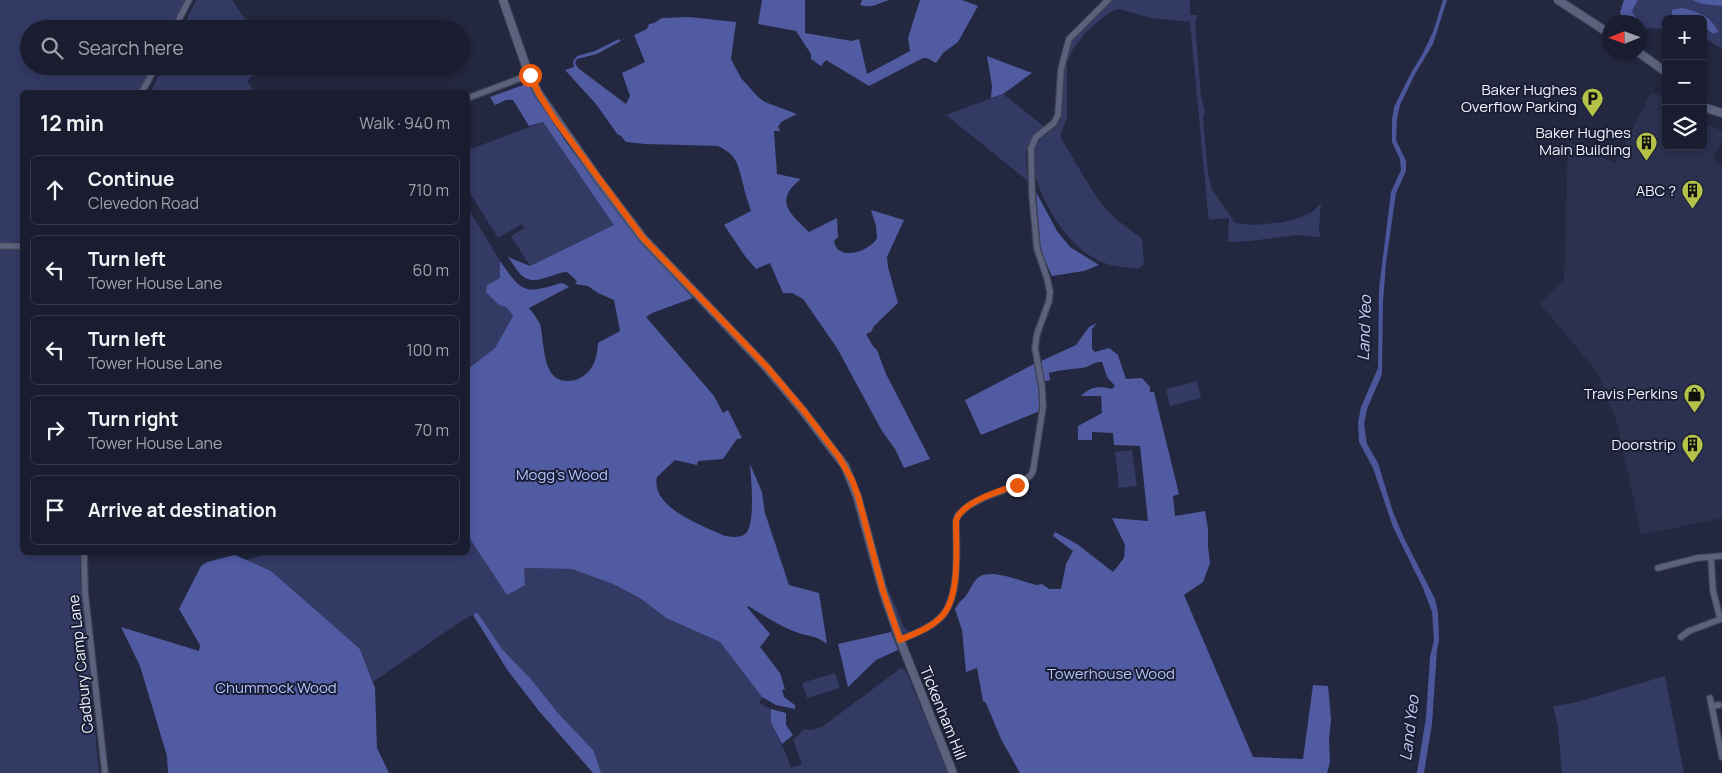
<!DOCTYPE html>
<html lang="en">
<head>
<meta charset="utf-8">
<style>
	body { margin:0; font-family:Manrope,sans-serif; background:#232637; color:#f1f3f6 }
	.controls { position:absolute; right:15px; top:15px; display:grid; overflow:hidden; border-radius:8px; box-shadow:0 2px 8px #0003 }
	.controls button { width:45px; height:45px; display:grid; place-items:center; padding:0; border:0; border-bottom:1px solid #383b4b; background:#1a1d2f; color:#f1f3f6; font:25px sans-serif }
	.compass { position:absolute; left:1602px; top:15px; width:45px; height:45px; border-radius:50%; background:#1a1d2f; box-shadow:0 2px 8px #0003; rotate:269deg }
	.stop { position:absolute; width:15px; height:15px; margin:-11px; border:4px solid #ea580c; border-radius:50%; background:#fff }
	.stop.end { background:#ea580c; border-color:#fff; box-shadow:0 1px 5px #0008 }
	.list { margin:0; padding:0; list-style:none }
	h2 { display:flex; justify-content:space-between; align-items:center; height:65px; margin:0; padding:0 20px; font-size:21px }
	h2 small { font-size:16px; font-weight:400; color:#9fa2aa }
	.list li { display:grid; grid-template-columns:32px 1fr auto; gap:15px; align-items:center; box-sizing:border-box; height:70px; margin:0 10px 10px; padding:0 10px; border:1px solid #383b4b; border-radius:8px }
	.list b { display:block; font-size:19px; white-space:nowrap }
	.list p { margin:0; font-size:16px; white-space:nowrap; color:#9fa2aa }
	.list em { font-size:16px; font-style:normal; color:#9fa2aa }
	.icon { flex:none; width:28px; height:28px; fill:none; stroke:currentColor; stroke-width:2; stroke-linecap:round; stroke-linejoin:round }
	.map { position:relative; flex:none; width:1722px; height:773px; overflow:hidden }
	.search { position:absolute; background:#1a1d2f; box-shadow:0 2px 8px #0003; left:20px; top:20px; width:450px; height:55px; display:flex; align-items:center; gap:12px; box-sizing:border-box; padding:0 18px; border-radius:28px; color:#9fa2aa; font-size:19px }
	.panel { position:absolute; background:#1a1d2f; box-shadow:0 2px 8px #0003; left:20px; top:90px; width:450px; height:465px; border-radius:8px }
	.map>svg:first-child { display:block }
	.built { fill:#2b314f }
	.green { fill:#333a64 }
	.forest { fill:#505ba2 }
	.water { fill:#4b569b }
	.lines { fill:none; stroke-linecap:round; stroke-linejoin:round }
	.street-casing { stroke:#3e4254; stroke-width:8 }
	.secondary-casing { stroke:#3e4254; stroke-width:10 }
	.street { stroke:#5c627e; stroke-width:5.5 }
	.secondary { stroke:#5c627e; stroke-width:8 }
	.route { stroke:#ea580c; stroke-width:6 }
	.labels { text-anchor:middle; stroke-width:4; stroke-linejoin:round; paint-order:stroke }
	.poi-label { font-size:15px; fill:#f0f3fc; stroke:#191e35; text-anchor:end }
	.park-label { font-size:15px; fill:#b6c3ff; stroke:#191e35 }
	.street-label { font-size:15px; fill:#f0f3fc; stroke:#191e35 }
	.water-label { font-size:16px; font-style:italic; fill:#c4cdf5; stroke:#191e35 }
</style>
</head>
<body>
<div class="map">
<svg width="1722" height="773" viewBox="0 0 1722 773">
	<rect width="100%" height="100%" fill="#23273f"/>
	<path class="built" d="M1651 93 1657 94 1666 100V146H1703V123L1722 131V141L1713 158 1722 167V518L1641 535 1618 426 1598 373 1540 304 1564 280 1568 142 1615 163Z"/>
	<path class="green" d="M0 0H186L171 29H29V66H152L139 92H22V241L0 243Z
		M196 0H232L252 29H182Z
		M1112 0H1190V15H1198L1195 22 1201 96 1205 110 1203 120 1208 172 1211 188 1235 223 1254 225 1283 222 1299 218 1312 212 1321 203 1319 229 1320 237 1296 235 1250 241 1228 242 1229 218 1209 220 1208 213 1190 22 1151 18 1119 9 1110 12 1086 32 1073 49 1067 63V118L1061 133V138L1093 192 1104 207 1116 219 1142 239 1144 264 1138 269C1125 267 1110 267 1097 260 1065 244 1028 186 1034 150 1037 135 1056 133 1061 119 1064 107 1060 93 1062 81 1063 70 1064 56 1068 47 1077 28 1097 14 1112 0Z
		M1638 0H1692L1702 4 1722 6V49L1703 37V26L1713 34 1702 13 1673 15 1683 19H1666V29L1642 28 1632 11Z
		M163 66H263L247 81 254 92H151Z
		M1003 94 1046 128C1021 146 1025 153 1029 182L946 115Z
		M543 122 615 225 530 266 511 236 525 228 522 224 498 238 468 190V150Z
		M468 208 500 261V278L487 285 513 316 495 348 468 369Z
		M0 250H22V552L80 553V574L99 773H0Z
		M1197 381 1201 398 1170 406 1166 389Z
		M1132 450 1137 486 1119 488 1115 452Z
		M468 536 507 595 524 568 572 569 613 584 640 598 666 618 720 642 762 697 759 703 771 709V723L786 754 791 768 802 764 793 740 804 729 811 730 822 727 901 668 906 671 948 773H601L594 751 558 713 530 678 503 650 477 612 457 624 373 682 360 648 247 560 271 552H468Z
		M888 587V589L904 627 910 632 913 631 907 634 901 632 886 588Z
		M835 673 840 688 807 698 802 683Z
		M1665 676 1684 773H1562L1558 728 1553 706 1573 703Z"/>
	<path class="forest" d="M762 0H805V33L852 41 859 39 867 74 910 51 908 38 920 0H962L978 6 958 42 943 53 936 63 927 58H923L869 86 826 60 821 66 811 59V54L796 31 758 24Z
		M862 0H890C877 3 873 9 860 5Z
		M1624 0H1638L1632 11 1639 22H1623L1620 12Z
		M1692 0H1722V6L1702 4Z
		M1682 8C1698 12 1711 15 1718 32L1713 34 1703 26V19H1683L1672 15V10Z
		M689 17 736 22 731 59 741 78 758 97 765 102 797 114 781 122 778 127 780 131H774L777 174 801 179C773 201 790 213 809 232L837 218 838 237 834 241C837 262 870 252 877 238L876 226 871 210 904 220 887 257 888 267 898 303 874 326 871 332 866 334 873 346 877 350 886 374 930 459 904 468 895 449 882 431 837 348 803 299 792 293H783L770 263 756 269 745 256 724 225 751 211C748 202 745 193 743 184 738 164 737 155 718 146L645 144 626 142 620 135H618L596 104 565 70 574 67 573 62 577 56 595 51 619 39 620 41 630 36 597 54 577 59 575 63 578 68 626 104 630 96 622 73 645 62 634 35 647 29 649 24 654 23 662 18Z
		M987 56 1032 73 1003 94 991 98 992 86Z
		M529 83 566 142 611 202 641 241 693 298 652 313 646 317 714 396 723 413 728 410 742 438 737 439 723 459 698 461 697 465 675 460 657 477C650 508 704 526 725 536 732 537 739 538 745 534 756 526 751 478 750 464L762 492 765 513 789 585 819 593 827 644C814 634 807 637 793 631 778 625 763 615 748 606L747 607 770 634 760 647 780 673 785 689 782 690 784 697 795 705V709L776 705 762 697 720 642 666 618 640 598 613 584 572 569 524 568 525 585 507 595 468 536V369L495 348 513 316 506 307 499 305 486 292 487 285 500 278V261C522 292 523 295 561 283L565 284 569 287 529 308C533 313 537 318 540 324 545 342 541 382 568 381 576 381 582 378 588 372 596 363 597 355 598 343L620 331 614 300 598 293 588 286 575 284 577 281 567 272C561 272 555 275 548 277 524 286 520 274 508 257L530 266 614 225 543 122 529 126 513 100H506L495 105 490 97Z
		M1036 192 1057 231 1070 247 1099 265 1084 271 1052 276 1041 252Z
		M1097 323 1092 329V349L1095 352 1109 348 1118 355 1126 379 1142 378 1150 387V392H1154L1179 494 1173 496 1175 516 1205 511 1208 529V547L1210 563 1203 582 1184 595 1253 757 1303 759 1313 685 1328 686 1331 719 1329 741 1330 762 1327 773H1020L1001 739 986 703 983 701 977 668 966 672 962 630 955 609C958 603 961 601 965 597 970 591 972 582 979 577 991 568 1023 582 1037 585L1042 584 1049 589H1061L1066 564 1073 551 1053 536 1055 532 1077 544 1113 572 1124 558 1125 545 1112 518 1148 521 1140 446 1114 445 1113 433 1092 432V440H1078V426L1102 413 1101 396H1081C1090 386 1100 386 1112 389L1115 386 1107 377 1102 362C1094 361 1090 367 1082 368 1071 369 1061 370 1049 373L1050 380 1043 382 1039 362 1076 345 1089 327Z
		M1034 364 1038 385 1040 411 981 435 965 400Z
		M235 555 271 571 360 649 375 688 377 748 389 773H168L167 756 140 666 121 627 199 651 200 645 179 609 201 566 207 562Z
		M477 612 503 650 530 678 558 713 594 751 601 773H593L539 711 508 671 473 615Z
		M891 632 898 650 876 660 848 687 838 644Z
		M771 709 786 713V725L793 735 782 744 771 723Z"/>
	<path class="water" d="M1443 0H1447L1433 44 1415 74 1400 105 1397 119 1396 140 1406 161V171L1396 193 1386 263 1383 302 1382 374 1367 409 1364 424 1367 444 1378 463 1393 512 1404 538 1435 599 1438 612 1439 641 1437 650 1432 724 1424 773H1417L1426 717 1430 657 1434 640 1432 612 1423 588 1393 527 1373 468 1359 442 1358 423 1361 407 1378 368 1379 289 1391 192 1401 170 1400 159 1392 142V120L1394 107 1412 71 1422 55 1433 32Z"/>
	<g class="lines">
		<defs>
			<path id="street" d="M174 29 189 0
				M142 92 156 66
				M468 98 529 75
				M0 246H22
				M84 552 85 592 105 773
				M1711 557 1713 591 1720 618
				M1658 568 1697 558 1722 556
				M1681 637 1689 631 1721 619
				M900 640C913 634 929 629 940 618 961 599 956 547 956 521L958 515 968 506 983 498 1017 485 1030 476 1033 471 1043 407 1042 387 1035 348 1037 334 1049 301 1050 292 1047 278 1037 249 1032 195 1031 148 1036 137 1054 123 1058 115 1061 69 1069 39 1108 0
				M1710 698 1722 757
				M1712 706 1719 705"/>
			<path id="secondary" d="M503 0 529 75 539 94 599 180 643 238 766 367 803 411 845 466 857 496 883 591 900 640 953 773
				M1558 0 1610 34
				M1638 52 1666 72
				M1703 107 1722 113"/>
		</defs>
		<use href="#street" class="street-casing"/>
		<use href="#secondary" class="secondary-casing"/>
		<use href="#street" class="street"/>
		<use href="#secondary" class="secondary"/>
	</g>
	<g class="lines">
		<path class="route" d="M530 75 539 94 554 118 643 238 766 366 804 411 839 457 852 480 858 496 883 591 900 640C913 634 929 629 940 618 961 599 956 547 956 521 961 502 1000 491 1017 485"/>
	</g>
	<defs>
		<symbol id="parking-pin" viewBox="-11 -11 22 30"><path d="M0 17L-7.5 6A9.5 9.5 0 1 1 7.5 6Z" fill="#b4c24a" stroke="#191e35"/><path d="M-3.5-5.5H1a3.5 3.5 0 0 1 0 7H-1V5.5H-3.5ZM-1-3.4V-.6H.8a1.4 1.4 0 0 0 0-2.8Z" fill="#111"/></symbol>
		<symbol id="building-pin" viewBox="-11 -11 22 30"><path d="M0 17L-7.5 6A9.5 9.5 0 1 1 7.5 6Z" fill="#b4c24a" stroke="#191e35"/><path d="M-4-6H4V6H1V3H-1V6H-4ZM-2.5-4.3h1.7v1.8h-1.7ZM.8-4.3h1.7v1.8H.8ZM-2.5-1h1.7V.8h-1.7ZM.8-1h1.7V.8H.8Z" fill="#111"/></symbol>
		<symbol id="shop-pin" viewBox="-11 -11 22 30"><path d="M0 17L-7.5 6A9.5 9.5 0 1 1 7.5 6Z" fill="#b4c24a" stroke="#191e35"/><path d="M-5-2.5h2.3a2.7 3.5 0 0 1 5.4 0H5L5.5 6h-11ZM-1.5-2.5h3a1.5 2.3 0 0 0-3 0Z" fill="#111"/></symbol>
	</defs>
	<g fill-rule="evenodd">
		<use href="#parking-pin" x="1580" y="86" width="25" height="34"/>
		<use href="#building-pin" x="1634" y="130" width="25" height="34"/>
		<use href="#building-pin" x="1680" y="178" width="25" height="34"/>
		<use href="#shop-pin" x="1682" y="382" width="25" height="34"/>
		<use href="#building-pin" x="1680" y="432" width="25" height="34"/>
	</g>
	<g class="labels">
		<g class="poi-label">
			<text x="1577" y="95">Baker Hughes<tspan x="1577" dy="17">Overflow Parking</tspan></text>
			<text x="1631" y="138">Baker Hughes<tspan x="1631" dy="17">Main Building</tspan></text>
			<text x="1676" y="196">ABC ?</text>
			<text x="1678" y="399">Travis Perkins</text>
			<text x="1676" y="450">Doorstrip</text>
		</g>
		<g class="park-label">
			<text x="562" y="480">Mogg's Wood</text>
			<text x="1111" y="679">Towerhouse Wood</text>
			<text x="276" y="693">Chummock Wood</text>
		</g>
		<g class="street-label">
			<text transform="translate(81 664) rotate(-96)" y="5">Cadbury Camp Lane</text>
			<text transform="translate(943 713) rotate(68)" y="5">Tickenham Hill</text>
		</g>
		<g class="water-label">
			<text transform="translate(1364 328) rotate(-88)" y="6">Land Yeo</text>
			<text transform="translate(1409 728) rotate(-83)" y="6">Land Yeo</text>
		</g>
	</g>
</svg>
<div class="controls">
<button>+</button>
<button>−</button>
<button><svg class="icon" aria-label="layers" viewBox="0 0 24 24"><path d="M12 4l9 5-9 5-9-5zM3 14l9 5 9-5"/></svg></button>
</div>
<svg class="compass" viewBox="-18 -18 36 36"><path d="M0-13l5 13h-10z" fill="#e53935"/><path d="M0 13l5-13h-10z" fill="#9fa2aa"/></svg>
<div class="stop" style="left:530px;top:75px"></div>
<div class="stop end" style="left:1017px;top:485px"></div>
<div class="search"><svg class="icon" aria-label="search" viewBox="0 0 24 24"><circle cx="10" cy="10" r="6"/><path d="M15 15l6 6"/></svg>Search here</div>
<section class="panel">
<h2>12 min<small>Walk · 940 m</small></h2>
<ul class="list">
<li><svg class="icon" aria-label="ahead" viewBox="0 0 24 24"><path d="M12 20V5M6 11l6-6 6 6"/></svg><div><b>Continue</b><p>Clevedon Road</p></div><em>710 m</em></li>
<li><svg class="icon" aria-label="left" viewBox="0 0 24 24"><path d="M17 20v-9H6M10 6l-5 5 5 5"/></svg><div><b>Turn left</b><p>Tower House Lane</p></div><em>60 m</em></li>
<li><svg class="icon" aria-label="left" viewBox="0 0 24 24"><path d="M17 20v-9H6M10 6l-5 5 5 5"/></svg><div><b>Turn left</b><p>Tower House Lane</p></div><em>100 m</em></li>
<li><svg class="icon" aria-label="right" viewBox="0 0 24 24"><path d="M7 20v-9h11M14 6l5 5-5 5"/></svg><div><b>Turn right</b><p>Tower House Lane</p></div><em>70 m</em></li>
<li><svg class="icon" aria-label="arrive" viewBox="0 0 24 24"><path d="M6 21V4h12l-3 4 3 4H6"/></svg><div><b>Arrive at destination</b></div></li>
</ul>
</section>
</div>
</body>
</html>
